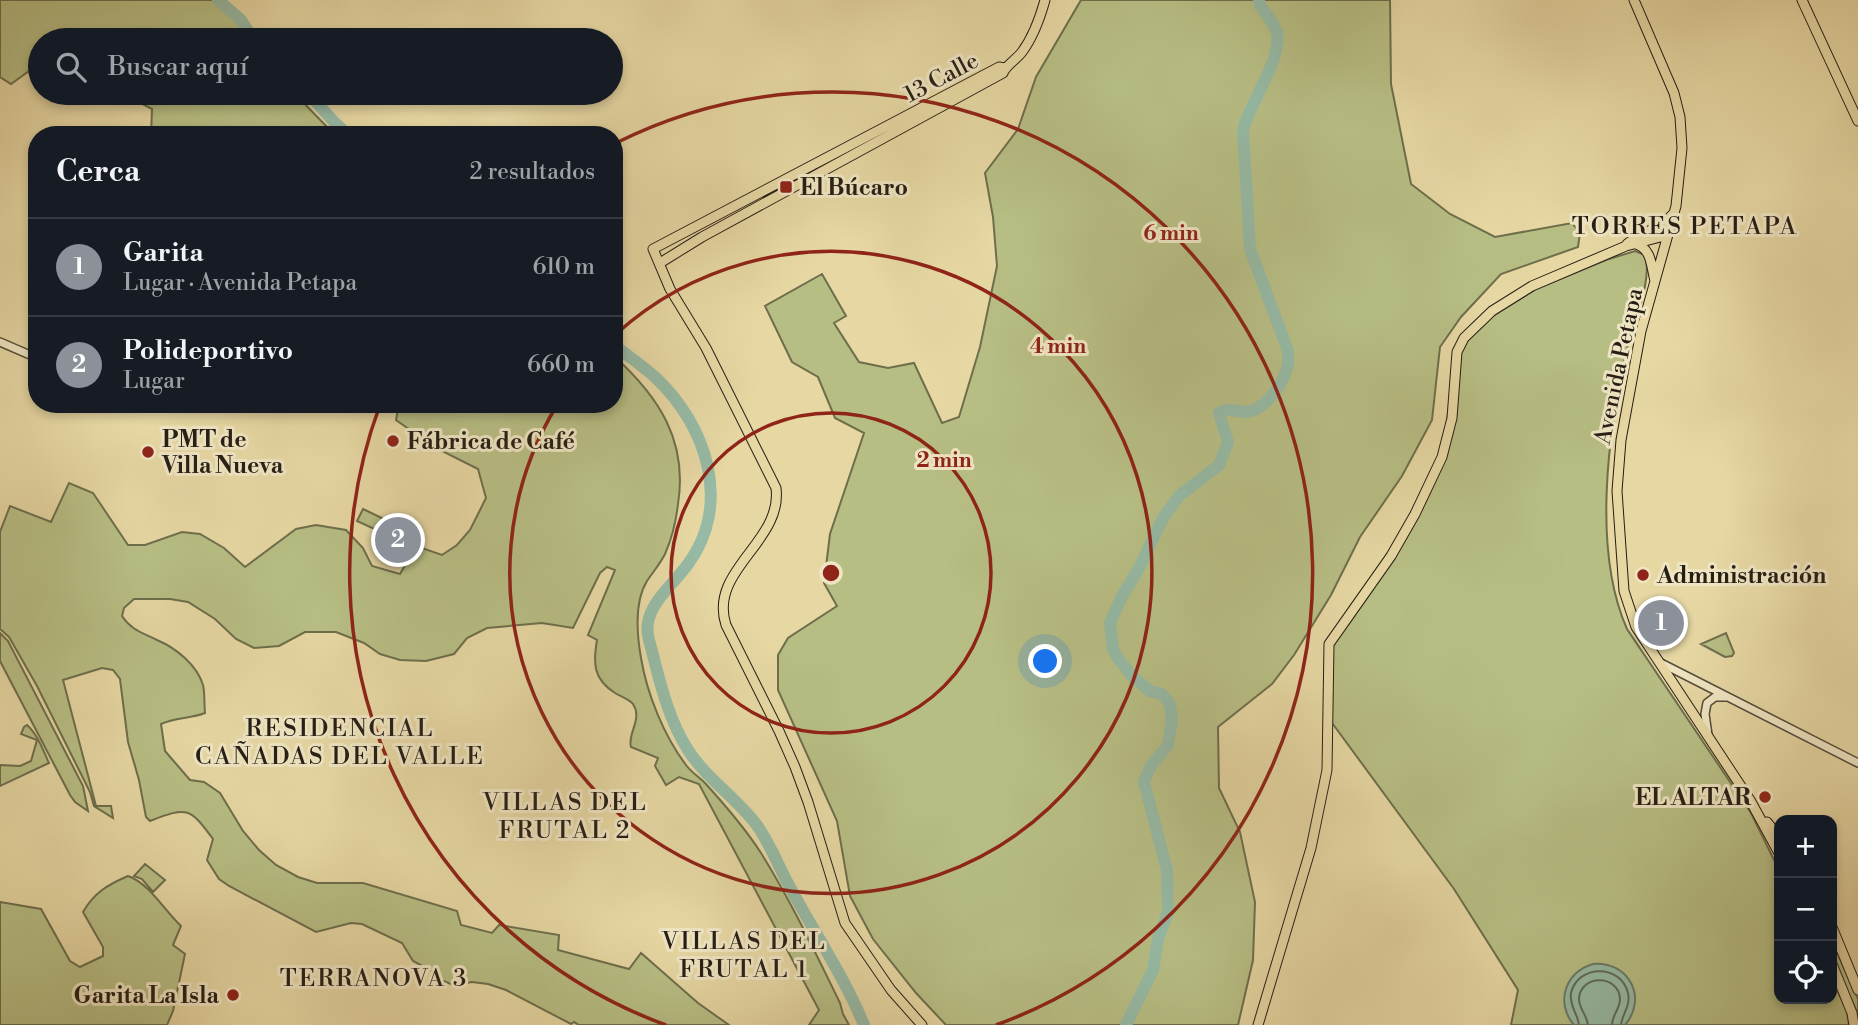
<!DOCTYPE html>
<html lang="es">
<head>
<meta charset="utf-8">
<style>
	body { margin:0; font-family:"Libre Bodoni",serif; background:#242831; color:#f1f3f6 }
	.controls { position:absolute; right:21px; bottom:21px; display:grid; overflow:hidden; border-radius:14px; box-shadow:0 4px 10px #0003 }
	.controls button { width:63px; height:63px; display:grid; place-items:center; padding:0; border:0; border-bottom:2px solid #363941; background:#171b24; color:#f1f3f6; font:35px sans-serif }
	.you { position:absolute; left:1046px; top:662px; width:24px; height:24px; margin:-18px; border:5px solid #fff; border-radius:50%; background:#1a73e8; box-shadow:0 0 0 10px #1a73e833 }
	.badge { display:grid; place-items:center; width:46px; height:46px; border-radius:50%; background:#8c9099; color:#fff; font-size:23px; font-weight:700 }
	.pin { position:absolute; translate:-50% -50%; border:4px solid #fff; box-shadow:0 2px 7px #0006 }
	.list { margin:0; padding:0; list-style:none }
	h2 { display:flex; justify-content:space-between; align-items:center; height:91px; margin:0; padding:0 28px; font-size:30px }
	h2 small { font-size:23px; font-weight:400; color:#9ea1a6 }
	.list li { display:grid; grid-template-columns:46px 1fr auto; gap:21px; align-items:center; box-sizing:border-box; height:98px; padding:0 28px; border-top:2px solid #363941 }
	.list b { display:block; font-size:26px; white-space:nowrap }
	.list p { margin:0; font-size:23px; white-space:nowrap; color:#9ea1a6 }
	.list em { font-size:23px; font-style:normal; color:#9ea1a6 }
	.icon { flex:none; width:38px; height:38px; fill:none; stroke:currentColor; stroke-width:2; stroke-linecap:round; stroke-linejoin:round }
	.map { position:relative; flex:none; width:1858px; height:1025px; overflow:hidden }
	.search { position:absolute; background:#171b24; box-shadow:0 4px 10px #0003; left:28px; top:28px; width:595px; height:77px; display:flex; align-items:center; gap:18px; box-sizing:border-box; padding:0 24px; border-radius:38px; color:#9ea1a6; font-size:26px }
	.panel { position:absolute; background:#171b24; box-shadow:0 4px 10px #0003; left:28px; top:126px; width:595px; height:287px; border-radius:28px }
	.map>svg:first-child { display:block }
	.green { fill:#b7be84; stroke:#6e6e4c; stroke-width:2 }
	.water { fill:#96baa5; stroke:#697c6b; stroke-width:2 }
	.lines { fill:none; stroke-linecap:round; stroke-linejoin:round }
	.shore { stroke:#5e6c5c; stroke-width:2 }
	.river { stroke:#96baa5; stroke-width:12 }
	.minor-casing { stroke:#564c38; stroke-width:10 }
	.major-casing { stroke:#261e14; stroke-width:11 }
	.minor { stroke:#efe5c3; stroke-width:7 }
	.major { stroke:#e6d7a3; stroke-width:9 }
	.ring { fill:none; stroke:#8f2418; stroke-width:3.5 }
	.poi-dot { fill:#8f2418; stroke:#efe5c3; stroke-width:2.5 }
	.labels { text-anchor:middle; stroke-width:6; stroke-linejoin:round; paint-order:stroke }
	.street-label { font-size:23px; fill:#261e14; stroke:#efe5c3 }
	.poi-label { font-size:23px; font-weight:bold; fill:#261e14; stroke:#efe5c3; text-anchor:start }
	.neighbourhood-label { font-size:24px; letter-spacing:2px; fill:#261e14; stroke:#efe5c3 }
	.centre { fill:#8f2418; stroke:#efe5c3; stroke-width:3.5 }
	.ring-label { font-size:21px; text-anchor:middle; font-weight:bold; fill:#8f2418; stroke:#efe5c3; stroke-width:6; stroke-linejoin:round; paint-order:stroke }
</style>
</head>
<body>
<div class="map">
<svg width="1858" height="1025" viewBox="0 0 1858 1025">
	<rect width="100%" height="100%" fill="#e6d7a3"/>
	<filter id="stains"><feTurbulence type="fractalNoise" baseFrequency=".00286" numOctaves="4"/><feColorMatrix values="0 0 0 0 .2 0 0 0 0 .09 0 0 0 0 .02 0 0 0 .5 -.17"/></filter>
	<radialGradient id="worn" r=".72"><stop offset=".6" stop-color="#630" stop-opacity="0"/><stop offset="1" stop-color="#630" stop-opacity=".3"/></radialGradient>
	<path class="green" d="M0 0H213L242 27 247 40H40V63L11 84 0 77Z
		M1081 0H1390L1391 84 1411 184 1450 214 1495 237 1572 223 1580 233 1578 247 1501 274 1461 317 1440 347 1432 420 1402 476 1360 537 1331 595 1294 655 1272 684 1218 727 1219 788 1240 832 1255 902 1253 960 1238 1025H946L916 993 873 939 850 896 837 821 778 690V655L788 638 837 606 824 583 830 534 864 433 835 418 818 377 792 362 765 306 822 274 846 316 834 323 859 362 888 368 914 363 942 423 959 417 980 347 997 266 993 217 985 173 1018 129 1036 77Z
		M126 93H294L335 135H151L152 109 133 99Z
		M1635 251 1645 255C1653 280 1633 323 1627 349 1608 431 1592 550 1627 629L1751 813 1779 870V999H1832V979L1847 1011 1849 1025H1511L1518 990 1454 889 1327 716 1333 639 1391 556 1442 457 1454 370 1470 330 1536 289 1606 260Z
		M614 356C659 397 688 441 678 504 676 522 672 538 665 554 660 564 653 572 647 581 634 602 637 635 641 658 647 694 664 736 686 765 691 772 699 777 705 783 725 805 745 828 761 853 791 901 815 952 840 1003L843 1014 849 1025H809L819 1010 699 784 679 777 666 785 655 766 658 758 631 747C627 734 643 719 633 704 629 699 620 696 615 693 593 679 593 663 597 640L588 635 615 570 607 567 600 573 573 628 542 623 487 628 467 638 454 654 426 661 400 660 380 654 364 643 336 632H305L279 646 254 648 236 639 215 619 188 602 170 599H134L124 608 122 616C131 630 143 633 157 640 176 648 197 665 203 685 205 693 204 704 205 713 190 719 175 717 161 724L165 751 190 780 204 782 220 793 243 831 259 850 276 865 298 877 317 883H363L457 911 461 925 492 933 499 925 559 935 558 950 629 969 641 953 698 1003 729 1025H579L574 1022 571 1024 506 990 488 984 472 982 453 985 439 979 432 971 413 961 402 943 362 924 351 923 316 932 229 886 219 879 207 860 213 839C190 808 188 806 150 821L146 817 139 780 128 742 120 679 113 670 102 668 63 680 96 806H111L113 818 94 806 90 792 37 686 9 637 0 629V532L10 506 51 522 69 483 93 493 128 545H145L182 532 200 534 224 548 245 567 296 529 316 525 346 530 363 548 372 566 400 574 416 546 442 555 457 545 470 530 486 498 478 469 436 448 396 420 399 404H614Z
		M363 509 388 521 383 533 357 521Z
		M0 633 8 641 83 786 88 811 75 802 70 795 0 661Z
		M1726 633 1734 653 1732 656 1725 657 1701 644Z
		M27 725C38 735 43 750 49 763L0 786V765L20 766 31 761 37 740 21 734 24 727Z
		M145 864 165 880 153 892 142 879 134 876Z
		M128 876C150 884 163 909 181 926L173 945 185 954 173 1011 167 1025H0V902L41 909 70 961 80 967 103 956V947L83 912C94 893 107 885 128 876Z
		M1832 941 1858 999V1024L1856 1010 1832 958Z"/>
	<path class="water" d="M1593 964C1629 961 1648 998 1625 1025H1574C1555 1003 1565 972 1593 964Z"/>
	<g class="lines">
		<path class="shore" d="M1579 1025C1578 1014 1569 1006 1571 993 1578 964 1621 964 1628 993 1631 1006 1622 1014 1621 1025
			M1588 1025C1587 1015 1579 1009 1579 999 1580 974 1619 974 1620 999 1620 1009 1612 1015 1612 1025"/>
		<path class="river" d="M218 0 241 20 254 40
			M308 93 335 123 348 135
			M614 345C628 356 643 366 656 378 707 426 732 504 688 564 672 587 640 608 649 640 659 678 667 717 688 750 706 778 735 797 756 824 770 843 779 868 791 889 815 934 845 978 864 1025
			M1126 1025 1153 970 1158 939 1168 912 1167 870 1144 782 1150 767 1168 745 1172 720 1170 704 1162 694 1150 691 1133 677 1117 657 1113 649 1110 623 1122 596 1138 570 1163 518 1179 496 1219 465 1228 442 1219 413C1228 407 1237 412 1246 412 1264 411 1283 384 1287 368 1289 363 1288 357 1288 351L1250 249 1243 130C1249 104 1282 60 1277 33 1275 24 1265 13 1260 5L1259 0"/>
		<defs>
			<path id="minor" d="M0 342 37 358
				M1659 662 1858 763
				M1708 735 1705 714 1707 703 1715 697H1727"/>
			<path id="major" d="M1634 0 1674 93 1680 117 1682 148 1676 206 1641 331 1621 440 1617 491 1624 591 1636 627 1750 800 1779 853
				M1802 0 1858 121
				M1627 244C1642 232 1660 229 1673 214
				M1636 244C1652 249 1651 266 1655 281
				M660 263 702 237 1003 73C1006 65 1016 60 1022 52 1033 37 1040 18 1045 0
				M1767 822 1779 837
				M1832 927 1858 990
				M1832 964 1852 1013 1854 1025
				M922 1025 891 990 845 923 808 802 795 767 779 731 726 625C708 570 783 542 776 488L706 348 670 289 653 249 999 67 1005 68
				M1258 1025 1311 848 1327 770 1329 644 1391 556 1415 514 1442 457 1452 418 1457 352 1464 338 1492 311 1532 286 1626 246 1668 235"/>
		</defs>
		<use href="#minor" class="minor-casing"/>
		<use href="#major" class="major-casing"/>
		<use href="#minor" class="minor"/>
		<use href="#major" class="major"/>
	</g>
	<g class="ring">
		<circle cx="831" cy="573" r="160"/>
		<path d="M616 334A321 321 0 1 1 557 405"/>
		<path d="M666 1025A481 481 0 0 1 380 405M616 143A481 481 0 1 1 996 1025"/>
	</g>
	<g class="poi-dot">
		<rect x="779" y="180" width="14" height="14" rx="3.5"/>
		<circle cx="393" cy="441" r="7"/>
		<circle cx="148" cy="452" r="7"/>
		<circle cx="1643" cy="575" r="7"/>
		<circle cx="1765" cy="797" r="7"/>
		<circle cx="233" cy="995" r="7"/>
	</g>
	<g class="labels">
		<g class="street-label">
			<text transform="translate(941 77) rotate(-28)" y="8">13 Calle</text>
			<text transform="translate(1618 366) rotate(-78)" y="8">Avenida Petapa</text>
		</g>
		<g class="poi-label">
			<text x="800" y="195">El Búcaro</text>
			<text x="162" y="447">PMT de<tspan x="162" dy="26">Villa Nueva</tspan></text>
			<text x="407" y="449">Fábrica de Café</text>
			<text x="1657" y="583">Administración</text>
			<text x="1751" y="805" text-anchor="end">EL ALTAR</text>
			<text x="219" y="1003" text-anchor="end">Garita La Isla</text>
		</g>
		<g class="neighbourhood-label">
			<text x="1685" y="234">TORRES PETAPA</text>
			<text x="340" y="736">RESIDENCIAL<tspan x="340" dy="28">CAÑADAS DEL VALLE</tspan></text>
			<text x="565" y="810">VILLAS DEL<tspan x="565" dy="28">FRUTAL 2</tspan></text>
			<text x="744" y="949">VILLAS DEL<tspan x="744" dy="28">FRUTAL 1</tspan></text>
			<text x="374" y="986">TERRANOVA 3</text>
		</g>
	</g>
	<circle cx="831" cy="573" r="10" class="centre"/>
	<g class="ring-label">
		<text x="1171" y="240">6 min</text>
		<text x="1058" y="353">4 min</text>
		<text x="944" y="467">2 min</text>
	</g>
	<rect width="100%" height="100%" filter="url(#stains)"/>
	<rect width="100%" height="100%" fill="url(#worn)"/>
</svg>
<div class="controls">
<button>+</button>
<button>−</button>
<button><svg class="icon" aria-label="locate" viewBox="0 0 24 24"><circle cx="12" cy="12" r="6"/><path d="M12 2v4M12 18v4M2 12h4M18 12h4"/></svg></button>
</div>
<div class="you"></div>
<div class="pin badge" style="left:1661px;top:623px">1</div>
<div class="pin badge" style="left:398px;top:540px">2</div>
<div class="search"><svg class="icon" aria-label="search" viewBox="0 0 24 24"><circle cx="10" cy="10" r="6"/><path d="M15 15l6 6"/></svg>Buscar aquí</div>
<section class="panel">
<h2>Cerca<small>2 resultados</small></h2>
<ul class="list">
<li><span class="badge">1</span><div><b>Garita</b><p>Lugar · Avenida Petapa</p></div><em>610 m</em></li>
<li><span class="badge">2</span><div><b>Polideportivo</b><p>Lugar</p></div><em>660 m</em></li>
</ul>
</section>
</div>
</body>
</html>
